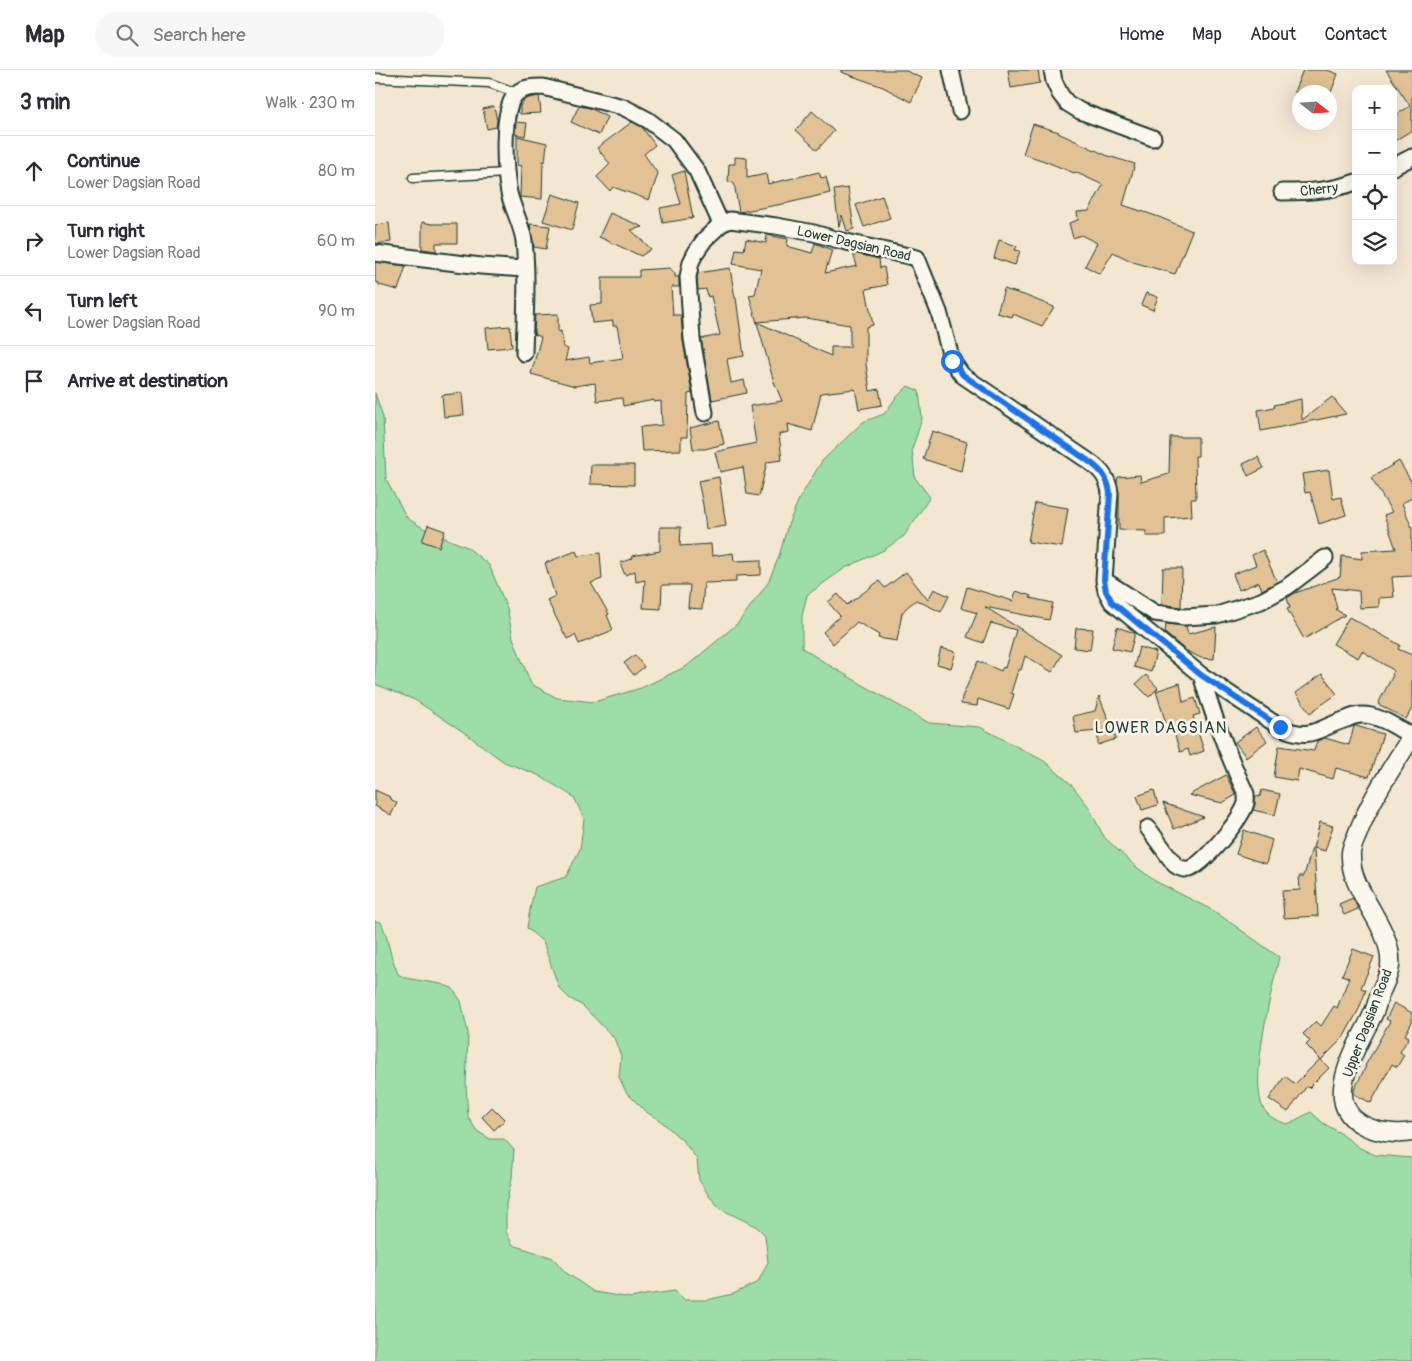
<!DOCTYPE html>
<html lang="en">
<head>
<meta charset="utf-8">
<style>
	body { margin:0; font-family:Pangolin,sans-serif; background:#f7f7f7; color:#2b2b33 }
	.controls { position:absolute; right:15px; top:15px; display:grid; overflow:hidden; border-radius:10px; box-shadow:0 5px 20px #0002 }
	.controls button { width:45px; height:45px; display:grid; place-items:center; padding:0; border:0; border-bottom:1px solid #e1e1e2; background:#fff; color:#2b2b33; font:25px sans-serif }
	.compass { position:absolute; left:917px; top:15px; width:45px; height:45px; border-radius:50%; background:#fff; box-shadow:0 5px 20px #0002; rotate:107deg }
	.stop { position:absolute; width:15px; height:15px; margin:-11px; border:4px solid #1a73e8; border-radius:50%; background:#fff }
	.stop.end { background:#1a73e8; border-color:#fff; box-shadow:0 1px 5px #0008 }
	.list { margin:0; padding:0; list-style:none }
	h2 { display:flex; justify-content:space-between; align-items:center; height:65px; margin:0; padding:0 20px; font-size:21px }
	h2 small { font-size:16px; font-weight:400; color:#7c7c81 }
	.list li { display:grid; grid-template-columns:32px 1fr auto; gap:15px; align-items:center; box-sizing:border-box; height:70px; padding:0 20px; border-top:1px solid #e1e1e2 }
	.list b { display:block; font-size:19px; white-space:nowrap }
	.list p { margin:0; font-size:16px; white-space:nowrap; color:#7c7c81 }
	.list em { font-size:16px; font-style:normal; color:#7c7c81 }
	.icon { flex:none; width:28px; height:28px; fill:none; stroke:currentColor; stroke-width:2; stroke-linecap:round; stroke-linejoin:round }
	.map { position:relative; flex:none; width:1037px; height:1291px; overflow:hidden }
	header { display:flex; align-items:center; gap:30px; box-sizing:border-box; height:70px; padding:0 25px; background:#fff; border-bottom:1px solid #e1e1e2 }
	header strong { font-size:24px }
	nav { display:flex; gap:28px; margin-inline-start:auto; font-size:18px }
	.search { width:350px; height:45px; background:#f7f7f7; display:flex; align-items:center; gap:12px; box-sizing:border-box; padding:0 18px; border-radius:28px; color:#7c7c81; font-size:19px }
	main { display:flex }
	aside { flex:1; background:#fff }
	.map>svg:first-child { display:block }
	.green { fill:#9ddea8; stroke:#5e8e6e }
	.building { fill:#e2c294; stroke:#1f3d34; fill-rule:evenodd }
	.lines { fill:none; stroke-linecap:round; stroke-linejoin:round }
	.service-casing { stroke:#1f3d34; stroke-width:11 }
	.minor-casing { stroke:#1f3d34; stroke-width:19 }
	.tertiary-casing { stroke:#1f3d34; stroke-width:21 }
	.service { stroke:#fbf7ec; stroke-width:8 }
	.minor { stroke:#fbf7ec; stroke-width:15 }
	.tertiary { stroke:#fbf7ec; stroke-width:18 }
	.route { stroke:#1a73e8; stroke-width:6 }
	.labels { text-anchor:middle; stroke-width:5; stroke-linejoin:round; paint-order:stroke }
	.street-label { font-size:14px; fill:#1f3d34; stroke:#fbf7ec }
	.quarter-label { font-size:16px; letter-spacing:1px; fill:#1f3d34; stroke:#fbf7ec }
</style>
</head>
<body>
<header>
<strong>Map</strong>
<div class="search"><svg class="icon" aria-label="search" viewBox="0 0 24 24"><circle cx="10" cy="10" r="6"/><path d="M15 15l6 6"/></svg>Search here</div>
<nav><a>Home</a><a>Map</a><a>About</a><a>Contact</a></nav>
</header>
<main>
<aside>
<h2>3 min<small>Walk · 230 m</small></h2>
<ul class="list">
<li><svg class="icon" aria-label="ahead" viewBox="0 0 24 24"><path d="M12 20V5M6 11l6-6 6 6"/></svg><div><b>Continue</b><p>Lower Dagsian Road</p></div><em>80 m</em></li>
<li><svg class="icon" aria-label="right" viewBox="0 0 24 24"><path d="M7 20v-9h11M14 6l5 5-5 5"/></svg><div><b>Turn right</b><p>Lower Dagsian Road</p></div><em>60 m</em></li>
<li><svg class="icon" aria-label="left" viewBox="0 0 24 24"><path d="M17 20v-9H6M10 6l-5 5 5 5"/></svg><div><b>Turn left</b><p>Lower Dagsian Road</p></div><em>90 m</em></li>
<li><svg class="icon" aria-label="arrive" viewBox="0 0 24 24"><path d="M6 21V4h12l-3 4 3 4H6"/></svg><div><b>Arrive at destination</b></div></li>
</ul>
</aside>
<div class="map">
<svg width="1037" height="1291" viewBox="0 0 1037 1291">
	<rect width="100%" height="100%" fill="#f4e7d2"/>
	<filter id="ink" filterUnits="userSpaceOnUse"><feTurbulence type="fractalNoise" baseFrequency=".02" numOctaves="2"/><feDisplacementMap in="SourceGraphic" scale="10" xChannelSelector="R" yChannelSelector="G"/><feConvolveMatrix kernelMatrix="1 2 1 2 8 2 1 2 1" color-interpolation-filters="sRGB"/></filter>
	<g filter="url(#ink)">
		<path class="green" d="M533 316 544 321 547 349 537 379 540 408 555 427 529 466 509 480 470 498 432 525 427 546V578L457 597 554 653 605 657 669 691 696 714 713 736 729 767 760 796 780 811 839 841 904 887C897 920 874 1010 888 1038 893 1047 904 1052 913 1054L936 1042 948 1053 965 1063 985 1078 1000 1085 1037 1088V1291H0V851L6 852 11 865 16 885 23 904 30 908 66 914 77 918 86 931 93 963 91 1016 93 1047 102 1061 115 1069H129L139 1080 137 1108 131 1134V1162L138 1175 178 1188 190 1202 219 1222 256 1228 270 1225 300 1221 309 1230H332L358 1224 383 1212 393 1192 390 1165 382 1157 346 1139 334 1126 324 1110 322 1089 308 1071 287 1052 270 1041 251 1022 244 1007 246 986 239 968 208 936 194 928 184 918 168 872 152 858 155 839 160 817 191 807 205 779 209 749 199 727 163 705 129 692 90 663 40 630 0 614V323L8 347 11 409 32 448 53 461 92 477 114 495 132 538 138 568 156 614 182 628 219 632 266 618 312 596 362 554 393 513 404 486 413 455 424 429 447 391 488 352 509 344 520 329Z"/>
		<path class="building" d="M466 0H529L547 8 536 32 508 17 466 2Z
			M633 0H663L665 13 636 18Z
			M928 0H952L963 4 956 22H919Z
			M1011 0H1037V60L1018 72V47L1035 36Z
			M164 26 166 43 145 44V36L149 30 154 28Z
			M119 36 122 50 121 57 112 59 108 39Z
			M204 36 215 38 232 47 224 65 196 52Z
			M437 41 459 61 442 80 421 60Z
			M141 52 152 53 150 66 140 64Z
			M257 52 267 57 280 75 269 84 283 104 274 130 238 117 235 121 222 107 235 94 222 78Z
			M658 54 684 62 683 63 733 86 760 94 748 135 784 147 817 161 800 204 758 192 738 182 725 204 710 196 722 173 706 165 698 168 694 153 703 150 702 142 714 141 728 115 700 102 699 103 667 90 648 84Z
			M142 66 172 73 170 92 168 91 167 129 145 127 146 96 142 95Z
			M360 87 372 88V108L391 104 393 114 444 102 446 108 451 107 455 123 413 133 364 142 359 113 353 112 354 94H360Z
			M309 101 318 148 288 153 285 138 306 134 297 105Z
			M473 118 479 159 472 161 467 145 464 157 459 120Z
			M177 124 204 133 197 160 168 151Z
			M507 126 515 148 489 157 481 135Z
			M235 143 268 157 256 160 276 179 266 186 224 167Z
			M47 152 57 154H82V173H61V181L47 179Z
			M14 153 16 172 0 174V155Z
			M155 154 175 156 171 179 159 177Z
			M392 165 413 169 412 176 437 183 440 173 457 180 450 203 482 196 478 183 504 189 505 198 509 197 512 215 491 219 498 255 491 257V294L495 321 504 319 507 335 484 339 480 319 446 323 437 361 413 354 414 362 404 364 407 390 392 392 384 426 372 424 368 397 345 402 340 382 381 373 375 336 407 331 399 312 374 225 380 224 386 199 358 194 361 179 369 180 371 169 391 173ZM431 248 475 255V277H456V286L382 252Z
			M624 170 642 176 640 180 645 181 640 195 619 188Z
			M0 192 31 196 23 220 4 215V213L0 212Z
			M295 198 300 204V207H304V217H296L298 245H306L308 271 317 323 313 324 312 367H306V380L267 381 265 357 287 355 286 331 279 332V330L248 336 247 328 222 331 220 313 200 316 156 304 166 267 159 264 160 245 183 244V262L186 261 188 277 193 279 190 291 214 287 215 293 248 288 242 256H238V251L217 253 215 235 227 234V207H264V200Z
			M355 198 360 228H361L369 286 352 289 356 313 369 310 372 323 337 330 326 269 345 265 336 226 333 227 331 219 323 220 322 208 323 203Z
			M629 219 649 225 679 237 667 256 638 244 637 247 622 243Z
			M771 223 783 227 778 240 766 235Z
			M135 256 137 277 113 279 111 258Z
			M87 323 89 345 69 347 67 325Z
			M957 327 971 344 886 361 883 340 900 337 899 335 926 329 927 350Z
			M344 351 349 374 330 379H318L315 358Z
			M557 361 592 372 586 401 548 389Z
			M795 367H823V386H820L821 429H816L817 446 790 448V466H771V461L744 460V423L742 412 743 407 765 405 766 412 794 404Z
			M883 387 889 398 873 406 868 394Z
			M1024 391 1037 413V428L1027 433 1037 458V506L1017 507 1019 527 1004 528V537L985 538 984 521 957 518 962 539H960L970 545 929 569 912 539 915 538 912 528 920 523 965 507 967 486 987 489V481L1021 479 1009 445 1017 442 996 408Z
			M216 395H259V415L215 414Z
			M954 400 958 429 966 427 971 445 944 454 935 422 930 423 927 404Z
			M344 407 351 456 331 459 328 435 323 411Z
			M660 433 693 438 687 477 653 472Z
			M53 455 70 461 64 477 47 471Z
			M285 457H306L305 476 336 474 337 486 358 483 359 491 386 490V505L361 506V512L329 513 327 539 313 538 315 515H287L286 539 268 538 270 510 261 512 260 501 250 505 245 493 258 488 257 486 285 481Z
			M888 480 902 512 887 520 884 512 864 520 858 504 881 495 877 485Z
			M201 481 203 486 225 483 227 509 216 513 234 544 232 545 238 560 204 574 200 565 192 569 172 530 180 526 170 493Z
			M788 498H807L806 537 787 534Z
			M531 502 553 530 559 519 574 526 566 542 541 530 531 538 527 543 522 571 503 568 504 565 482 552 458 574 448 562 465 546 453 532 463 524 472 535 504 511 510 518Z
			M592 517 638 531 641 521 656 526 655 528 678 533 674 550 610 537 687 585 677 602 650 586 646 600H643L636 623 639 624 634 639 603 629 602 636 586 634 587 627 603 591 626 601 628 597 630 598 641 560 616 553 608 573 592 567 602 543 586 538Z
			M974 547 1025 575 1023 579 1037 585V638L1031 649 1003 634 1018 605 1017 604 1018 600 987 581 983 588 958 574Z
			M791 554 811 556 813 564 841 557 839 589 826 588 810 580 790 563Z
			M742 557 760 563 755 582 737 578Z
			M701 558 718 559 715 580 699 578Z
			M764 577 781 582 776 602 759 597Z
			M566 578 581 582 576 598 562 594Z
			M260 585 269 597 259 605 249 593Z
			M947 604 962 624 935 643 921 623Z
			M771 605 783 618 774 627 761 614Z
			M805 613 808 632 820 628 825 644 818 646 829 681 815 686 813 679 805 682 796 653 791 654 781 621Z
			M724 626 741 669 723 675V661L701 663 698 646 720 641Z
			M979 656H981L1008 664 994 707 961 698 958 709 924 699 922 711 899 707 904 676 939 681 942 671 950 668 974 675Z
			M881 657 892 671 871 687 860 672Z
			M851 705 861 725 847 733 814 725Z
			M0 720 15 727 14 728 22 733 16 745 0 736Z
			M779 720 783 735 767 740 762 726Z
			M887 720 905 724 900 745 878 740 880 734V726L885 727Z
			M788 733 829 747 799 759Z
			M945 752 958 756 950 781 939 778 943 846 909 848 907 821 925 820 924 806H929L937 778H938Z
			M869 760 897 770 891 794 861 784Z
			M978 828 983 839 969 845 964 834Z
			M978 879 999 887 986 918 991 920 984 939 968 968 946 990 931 975 935 971 928 964 941 951 946 956 959 936 962 938 974 908 967 905Z
			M1019 933 1037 943V952L1030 965 1034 967 1025 982 1029 985 1022 997 1017 994 996 1033 979 1024V1020L991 996H990L1015 951 1011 949Z
			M945 989 954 998 934 1018 932 1016 913 1042 894 1029 910 1006 920 1014Z
			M117 1037 130 1050 119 1060 107 1047Z"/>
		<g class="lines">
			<defs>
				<path id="service" d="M0 8 114 13 142 23
					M38 108 132 103"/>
				<path id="minor" d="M576 0 585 41
					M677 0 679 11 685 24 692 33 705 41 778 68
					M1018 97 1037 87
					M907 122C933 122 956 121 981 112
					M0 183 106 196 150 199
					M149 283C150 246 153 208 149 171 147 155 138 140 134 123 130 103 125 37 142 23 149 17 160 17 168 17L248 37 273 50 299 70 322 101 346 154
					M330 343 317 269 313 207 316 192 321 182 330 169 346 154 355 150 401 156 439 163 463 170 542 188 564 242 577 291 587 305 712 390C725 399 733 407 735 423L729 510 731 521 737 532 826 605 905 657C937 672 942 658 972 649 976 647 982 645 987 645 1005 645 1022 658 1037 666
					M729 510 780 543 809 547 842 545 886 531 912 517 950 488
					M773 758 800 795C804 798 808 800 814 799 829 794 864 751 870 736 872 732 871 729 871 724 853 685 838 646 826 605"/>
				<path id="tertiary" d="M1037 666C1017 698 995 730 982 765 979 772 975 780 976 787 976 805 985 820 994 836 1004 854 1017 874 1015 896 1014 905 1010 912 1006 921 1003 928 1002 935 999 942 986 971 944 1030 986 1054 1000 1062 1020 1065 1037 1062"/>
			</defs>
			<use href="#service" class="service-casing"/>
			<use href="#minor" class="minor-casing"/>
			<use href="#tertiary" class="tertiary-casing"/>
			<use href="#service" class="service"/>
			<use href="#minor" class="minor"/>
			<use href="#tertiary" class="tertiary"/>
		</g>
	</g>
	<g class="lines" filter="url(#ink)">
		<path class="route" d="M577 291 588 305 712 390C725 399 733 407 735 423L729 510 731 521 737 532 826 605 905 657"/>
	</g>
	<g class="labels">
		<g class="street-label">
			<text transform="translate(944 119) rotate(-6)" y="5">Cherry</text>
			<text transform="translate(479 173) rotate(13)" y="5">Lower Dagsian Road</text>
			<text transform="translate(992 953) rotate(-69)" y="5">Upper Dagsian Road</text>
		</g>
		<g class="quarter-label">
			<text x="786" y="663">LOWER DAGSIAN</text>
		</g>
	</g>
</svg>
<div class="controls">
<button>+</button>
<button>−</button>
<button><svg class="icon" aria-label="locate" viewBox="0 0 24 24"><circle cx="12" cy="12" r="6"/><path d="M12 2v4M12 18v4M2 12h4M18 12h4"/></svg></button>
<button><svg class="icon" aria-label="layers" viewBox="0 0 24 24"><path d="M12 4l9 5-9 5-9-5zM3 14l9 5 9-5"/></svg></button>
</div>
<svg class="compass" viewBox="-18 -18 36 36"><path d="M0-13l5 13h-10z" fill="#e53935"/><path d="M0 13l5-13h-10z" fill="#7c7c81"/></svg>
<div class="stop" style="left:577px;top:291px"></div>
<div class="stop end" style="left:905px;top:657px"></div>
</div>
</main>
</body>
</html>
